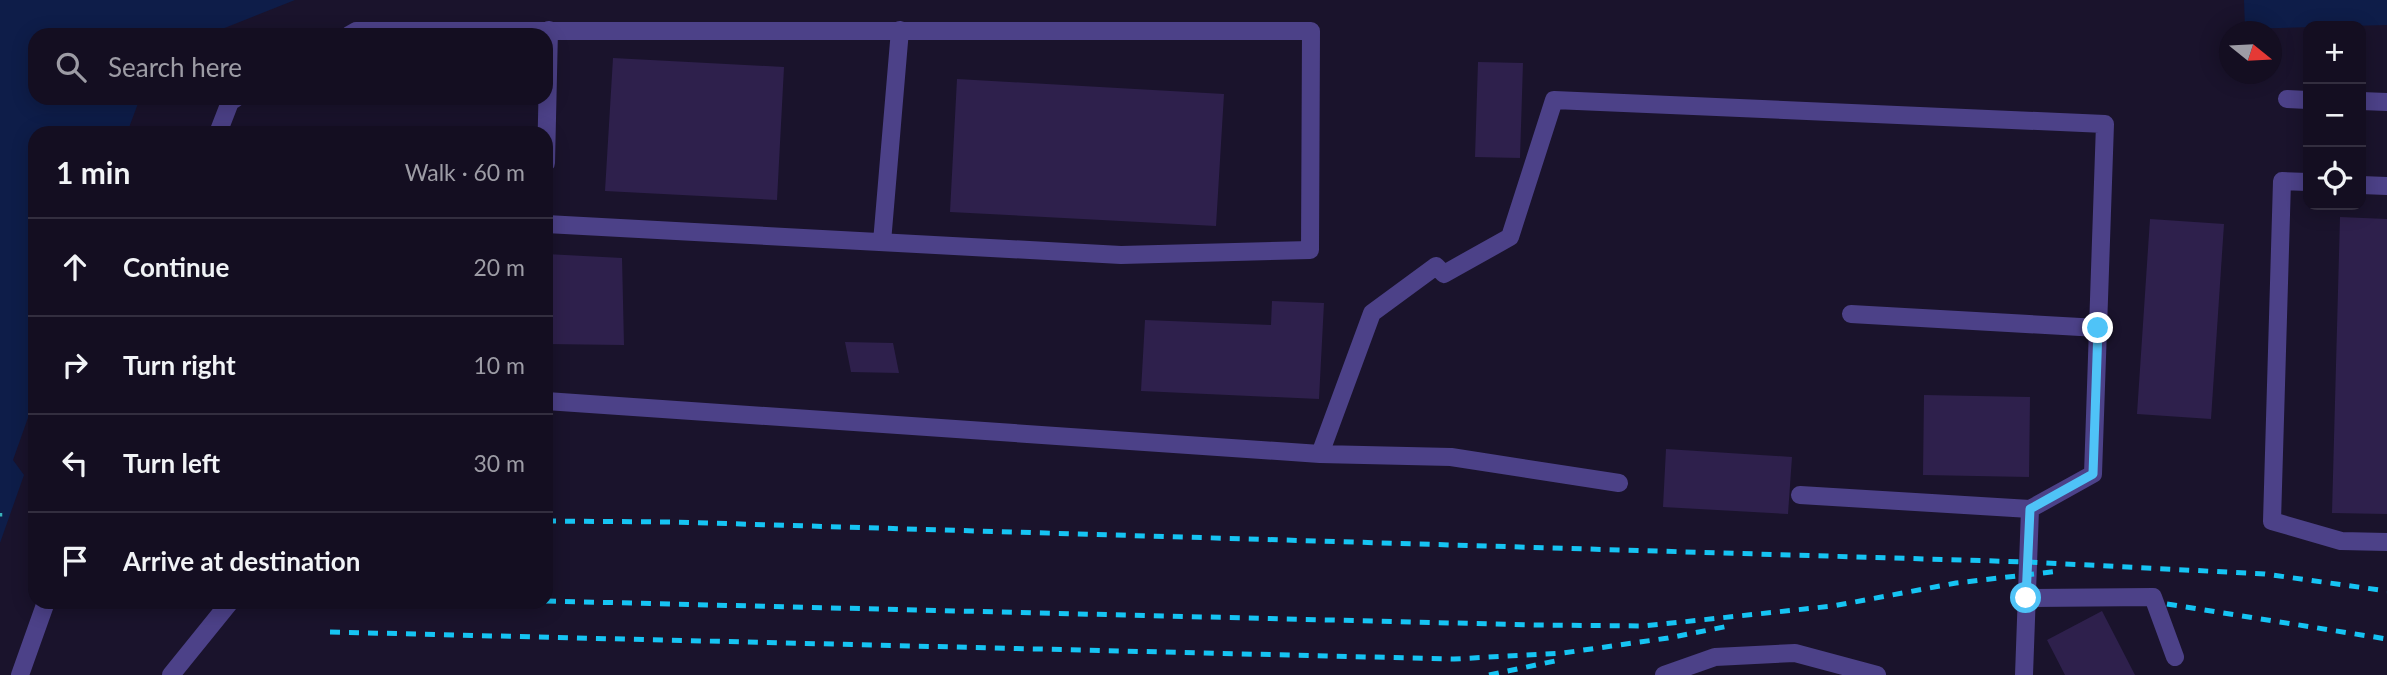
<!DOCTYPE html>
<html lang="en">
<head>
<meta charset="utf-8">
<style>
	body { margin:0; font-family:Lato,sans-serif; background:#211c2e; color:#f1f3f6 }
	.controls { position:absolute; right:21px; top:21px; display:grid; overflow:hidden; border-radius:14px; box-shadow:0 4px 18px #0003 }
	.controls button { width:63px; height:63px; display:grid; place-items:center; padding:0; border:0; border-bottom:2px solid #332e3f; background:#140e21; color:#f1f3f6; font:35px sans-serif }
	.compass { position:absolute; left:2219px; top:21px; width:63px; height:63px; border-radius:50%; background:#140e21; box-shadow:0 4px 18px #0003; rotate:108deg }
	.stop { position:absolute; width:21px; height:21px; margin:-16px; border:5px solid #4fc3f7; border-radius:50%; background:#fff }
	.stop.end { background:#4fc3f7; border-color:#fff; box-shadow:0 2px 7px #0008 }
	.list { margin:0; padding:0; list-style:none }
	h2 { display:flex; justify-content:space-between; align-items:center; height:91px; margin:0; padding:0 28px; font-size:30px }
	h2 small { font-size:23px; font-weight:400; color:#9d9ca5 }
	.list li { display:grid; grid-template-columns:46px 1fr auto; gap:21px; align-items:center; box-sizing:border-box; height:98px; padding:0 28px; border-top:2px solid #332e3f }
	.list b { display:block; font-size:26px; white-space:nowrap }
	.list em { font-size:23px; font-style:normal; color:#9d9ca5 }
	.icon { flex:none; width:38px; height:38px; fill:none; stroke:currentColor; stroke-width:2; stroke-linecap:round; stroke-linejoin:round }
	.map { position:relative; flex:none; width:2387px; height:675px; overflow:hidden }
	.search { position:absolute; background:#140e21; box-shadow:0 4px 18px #0003; left:28px; top:28px; width:525px; height:77px; display:flex; align-items:center; gap:18px; box-sizing:border-box; padding:0 24px; border-radius:21px; color:#9d9ca5; font-size:26px }
	.panel { position:absolute; background:#140e21; box-shadow:0 4px 18px #0003; left:28px; top:126px; width:525px; height:483px; border-radius:21px }
	.map>svg:first-child { display:block }
	.water { fill:#0e1d49 }
	.building { fill:#2e204c }
	.lines { fill:none; stroke-linecap:round; stroke-linejoin:round }
	.path { stroke:#38b2b9; stroke-width:4.5; stroke-dasharray:3.5 5; stroke-linecap:butt }
	.service { stroke:#4c4188; stroke-width:18 }
	.minor { stroke:#4c4188; stroke-width:18 }
	.rail { stroke:#16c4f3; stroke-width:5; stroke-dasharray:10 9; stroke-linecap:butt }
	.route { stroke:#4fc3f7; stroke-width:9 }
</style>
</head>
<body>
<div class="map">
<svg width="2387" height="675" viewBox="0 0 2387 675">
	<rect width="100%" height="100%" fill="#1a132c"/>
	<path class="water" d="M0 0H295L207 35H35V98H140L127 133H35V398L13 460 24 475 0 543Z
		M2244 0H2387V25L2245 29Z"/>
	<path class="building" d="M613 58 784 67 777 200 605 191Z
		M1478 62 1523 63 1520 158 1475 157Z
		M957 79 1224 94 1216 226 950 212Z
		M2340 217 2387 219V514L2332 513Z
		M2150 219 2224 224 2211 419 2137 414Z
		M546 254 622 258 624 345 546 344Z
		M1272 301 1324 303 1319 399 1141 391 1145 320 1271 325Z
		M845 342 893 343 899 373 851 372Z
		M1924 395 2030 397 2029 477 1923 475Z
		M1666 449 1792 457 1788 514 1663 507Z
		M2102 611 2135 675H2065L2047 640Z"/>
	<g class="lines">
		<path class="path" d="M0 513V517"/>
		<path class="service" d="M349 35 356 31H1311L1310 250 1121 255 546 224
			M2287 99 2308 100
			M2361 101 2387 102
			M218 133 230 102 236 98
			M546 163 549 30
			M2308 182 2282 181 2272 521 2341 541 2387 542
			M2361 185 2387 186
			M882 242 900 30
			M1851 314 2098 328
			M546 401 1320 454 1451 457 1619 483
			M1320 454 1372 313 1436 266 1444 274 1510 237 1554 100 2105 124 2093 474 2030 509
			M1800 495 2030 509 2024 675
			M2027 598 2153 597 2175 657
			M171 675 230 602
			M1664 675 1715 657 1795 653 1877 675"/>
		<path class="minor" d="M20 675 46 602"/>
		<path class="rail" d="M546 521 673 522 2028 562 2265 574 2387 591
			M546 601 1536 625 1644 626 1833 606 1956 583 2060 571
			M2167 604 2387 639
			M330 632 1454 659 1563 653 1668 638 1729 626
			M1489 675 1555 661"/>
	</g>
	<g class="lines">
		<path class="route" d="M2026 598 2030 509 2093 474 2098 328"/>
	</g>
</svg>
<div class="controls">
<button>+</button>
<button>−</button>
<button><svg class="icon" aria-label="locate" viewBox="0 0 24 24"><circle cx="12" cy="12" r="6"/><path d="M12 2v4M12 18v4M2 12h4M18 12h4"/></svg></button>
</div>
<svg class="compass" viewBox="-18 -18 36 36"><path d="M0-13l5 13h-10z" fill="#e53935"/><path d="M0 13l5-13h-10z" fill="#9d9ca5"/></svg>
<div class="stop" style="left:2026px;top:598px"></div>
<div class="stop end" style="left:2098px;top:328px"></div>
<div class="search"><svg class="icon" aria-label="search" viewBox="0 0 24 24"><circle cx="10" cy="10" r="6"/><path d="M15 15l6 6"/></svg>Search here</div>
<section class="panel">
<h2>1 min<small>Walk · 60 m</small></h2>
<ul class="list">
<li><svg class="icon" aria-label="ahead" viewBox="0 0 24 24"><path d="M12 20V5M6 11l6-6 6 6"/></svg><div><b>Continue</b></div><em>20 m</em></li>
<li><svg class="icon" aria-label="right" viewBox="0 0 24 24"><path d="M7 20v-9h11M14 6l5 5-5 5"/></svg><div><b>Turn right</b></div><em>10 m</em></li>
<li><svg class="icon" aria-label="left" viewBox="0 0 24 24"><path d="M17 20v-9H6M10 6l-5 5 5 5"/></svg><div><b>Turn left</b></div><em>30 m</em></li>
<li><svg class="icon" aria-label="arrive" viewBox="0 0 24 24"><path d="M6 21V4h12l-3 4 3 4H6"/></svg><div><b>Arrive at destination</b></div></li>
</ul>
</section>
</div>
</body>
</html>
